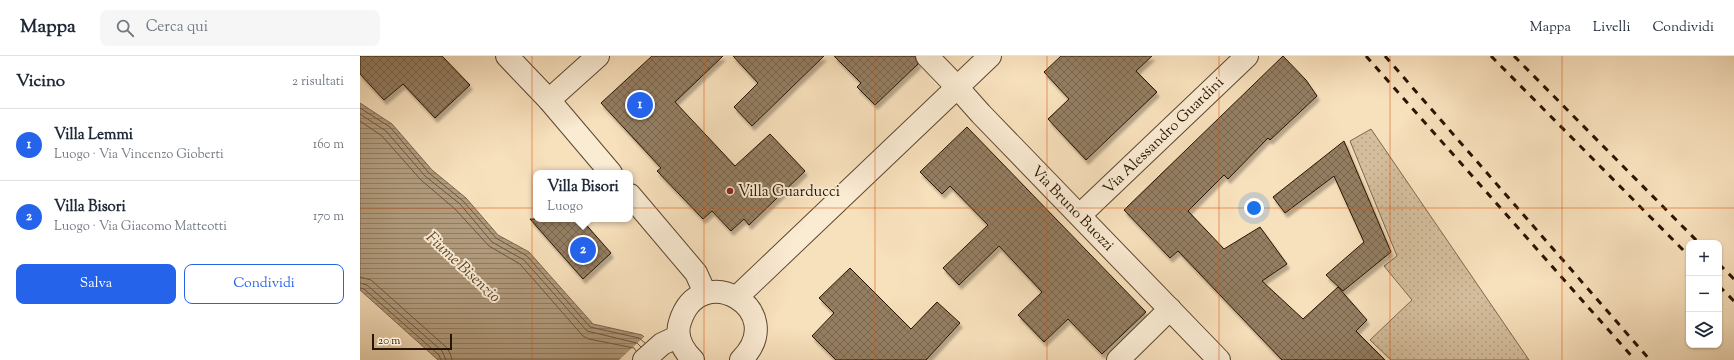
<!DOCTYPE html>
<html lang="it">
<head>
<meta charset="utf-8">
<style>
	body { margin:0; font-family:"Sorts Mill Goudy",serif; background:#f6f6f7; color:#1f2937 }
	.controls { position:absolute; right:12px; bottom:12px; display:grid; overflow:hidden; border-radius:8px; box-shadow:0 1px 3px #0004 }
	.controls button { width:36px; height:36px; display:grid; place-items:center; padding:0; border:0; border-bottom:1px solid #e0e1e3; background:#fff; color:#1f2937; font:20px sans-serif }
	.scale { position:absolute; left:12px; bottom:10px; width:80px; box-sizing:border-box; padding-left:4px; border:2px solid #281400; border-top:0; font-size:11px; line-height:14px; white-space:nowrap; color:#281400; -webkit-text-stroke:3px #faebd3; paint-order:stroke }
	.you { position:absolute; left:894px; top:152px; width:14px; height:14px; margin:-10px; border:3px solid #fff; border-radius:50%; background:#1a73e8; box-shadow:0 0 0 6px #1a73e833 }
	.badge { display:grid; place-items:center; width:26px; height:26px; border-radius:50%; background:#2563eb; color:#fff; font-size:13px; font-weight:700 }
	.pin { position:absolute; translate:-50% -50%; border:2px solid #fff; box-shadow:0 1px 4px #0006 }
	.popup { position:absolute; left:173px; top:114px; width:100px; height:52px; box-sizing:border-box; display:grid; place-content:center; border-radius:8px; background:#fff; filter:drop-shadow(0 1px 3px #0005); font-size:13px; white-space:nowrap; color:#747a83 }
	.popup b { font-size:15px; color:#1f2937 }
	.popup::after { content:''; position:absolute; left:50%; top:100%; margin-left:-8px; border:8px solid transparent; border-top-color:#fff }
	.list { margin:0; padding:0; list-style:none }
	h2 { display:flex; justify-content:space-between; align-items:center; height:52px; margin:0; padding:0 16px; font-size:17px }
	h2 small { font-size:13px; font-weight:400; color:#747a83 }
	.list li { display:grid; grid-template-columns:26px 1fr auto; gap:12px; align-items:center; box-sizing:border-box; height:72px; padding:0 16px; border-top:1px solid #e0e1e3 }
	.list b { display:block; font-size:15px; white-space:nowrap }
	.list p { margin:0; font-size:13px; white-space:nowrap; color:#747a83 }
	.list em { font-size:13px; font-style:normal; color:#747a83 }
	.actions { display:flex; gap:8px; padding:12px 16px }
	.actions a { flex:1; padding:9px 0; border:1px solid #2563eb; border-radius:8px; text-align:center; font-size:14px; color:#2563eb }
	.actions .main { background:#2563eb; color:#fff }
	.icon { flex:none; width:22px; height:22px; fill:none; stroke:currentColor; stroke-width:2; stroke-linecap:round; stroke-linejoin:round }
	.map { position:relative; flex:none; width:1374px; height:304px; overflow:hidden }
	header { display:flex; align-items:center; gap:24px; box-sizing:border-box; height:56px; padding:0 20px; background:#fff; border-bottom:1px solid #e0e1e3 }
	header strong { font-size:19px }
	nav { display:flex; gap:22px; margin-inline-start:auto; font-size:14px }
	.search { width:280px; height:36px; background:#f6f6f7; display:flex; align-items:center; gap:10px; box-sizing:border-box; padding:0 14px; border-radius:8px; color:#747a83; font-size:15px }
	main { display:flex }
	aside { flex:1; background:#fff }
	.map>svg:first-child { display:block }
	.park { fill:url(#park-dots); stroke:#7e684e }
	.water { fill:url(#water-rules); stroke:#7a654a }
	.pier { fill:#f7e0bc }
	.lines { fill:none; stroke-linecap:round; stroke-linejoin:round }
	.shore { stroke:#6c583e; stroke-width:1 }
	.building { fill:url(#building-cross-hatch); stroke:#281400; filter:url(#shadow) }
	.minor-casing { stroke:#5c472f; stroke-width:24 }
	.tertiary-casing { stroke:#5c472f; stroke-width:24 }
	.minor { stroke:#faebd3; stroke-width:22 }
	.tertiary { stroke:#faebd3; stroke-width:22 }
	.rail { stroke:#281400; stroke-width:3; stroke-dasharray:7 7; stroke-linecap:butt }
	.grid { fill:none; stroke:#de560b; stroke-width:1; stroke-opacity:0.55 }
	.poi-dot { fill:#8f2418; stroke:#faebd3; stroke-width:1.5 }
	.labels { text-anchor:middle; stroke-width:4; stroke-linejoin:round; paint-order:stroke }
	.street-label { font-size:15px; fill:#281400; stroke:#faebd3 }
	.poi-label { font-size:15px; fill:#281400; stroke:#faebd3; text-anchor:start }
	.water-label { font-size:16px; font-style:italic; fill:#5f4a32; stroke:#faebd3 }
</style>
</head>
<body>
<header>
<strong>Mappa</strong>
<div class="search"><svg class="icon" aria-label="search" viewBox="0 0 24 24"><circle cx="10" cy="10" r="6"/><path d="M15 15l6 6"/></svg>Cerca qui</div>
<nav><a>Mappa</a><a>Livelli</a><a>Condividi</a></nav>
</header>
<main>
<aside>
<h2>Vicino<small>2 risultati</small></h2>
<ul class="list">
<li><span class="badge">1</span><div><b>Villa Lemmi</b><p>Luogo · Via Vincenzo Gioberti</p></div><em>160 m</em></li>
<li><span class="badge">2</span><div><b>Villa Bisori</b><p>Luogo · Via Giacomo Matteotti</p></div><em>170 m</em></li>
</ul>
<div class="actions"><a class="main">Salva</a><a>Condividi</a></div>
</aside>
<div class="map">
<svg width="1374" height="304" viewBox="0 0 1374 304">
	<defs>
		<pattern id="park-dots" width="8" height="8" patternUnits="userSpaceOnUse"><rect width="8" height="8" fill="#d4bd9c"/><path d="M2 2h.1M6 6h.1" fill="none" stroke="#b6a285" stroke-width="1.8" stroke-linecap="round"/></pattern>
		<pattern id="water-rules" width="6" height="5" patternUnits="userSpaceOnUse"><rect width="6" height="5" fill="#b19b7c"/><path d="M0 2.5h6" fill="none" stroke="#907d63"/></pattern>
		<pattern id="building-cross-hatch" width="8" height="8" patternUnits="userSpaceOnUse"><rect width="8" height="8" fill="#947e62"/><path d="M0 0l8 8M0 8l8-8" fill="none" stroke="#79664e"/></pattern>
		<filter id="shadow"><feDropShadow dx="2.5" dy="4.5" stdDeviation="1" flood-color="#0004"/></filter>
	</defs>
	<rect width="100%" height="100%" fill="#f7e0bc"/>
	<filter id="stains"><feTurbulence type="fractalNoise" baseFrequency=".005" numOctaves="4"/><feColorMatrix values="0 0 0 0 .2 0 0 0 0 .09 0 0 0 0 .02 0 0 0 .5 -.17"/></filter>
	<radialGradient id="worn" r=".72"><stop offset=".6" stop-color="#630" stop-opacity="0"/><stop offset="1" stop-color="#630" stop-opacity=".3"/></radialGradient>
	<path class="park" d="M1011 73 1169 304H1031L1010 284 1052 244 1024 210 1037 200 990 85Z"/>
	<path class="water" d="M0 47 32 68 72 114 106 142 138 179 169 196 233 268 282 279 306 304H78L0 234Z"/>
	<path class="pier" d="M285 280 308 304H259Z"/>
	<g class="lines">
		<path class="shore" d="M0 52 30 71 69 117 103 145 136 182 167 200 230 271 279 282 285 287
			M0 58 26 75 65 120 100 148 132 186 164 204 227 275 277 287 281 291
			M0 65 22 80 61 124 95 153 129 190 160 208 223 280 229 283 274 292 276 295
			M0 221 11 224 86 291 90 297 92 304
			M0 227 7 229 82 295 86 304
			M0 232 4 233 79 299 81 304"/>
	</g>
	<path class="building" d="M0 0H82L110 29 75 62 43 28 24 44 0 18Z
		M292 0H363L315 46 375 110 410 78 445 115 389 169 384 163 371 175 352 155 343 163 297 115 301 112 241 47Z
		M373 0H464L392 70 374 51 398 27Z
		M474 0H555L558 8 515 49 497 31 501 27Z
		M701 0H792L776 15 797 36 726 104 688 63 709 43 684 16Z
		M923 0 946 24 957 40 910 84 908 82 868 123 864 119 828 155 864 193 900 171 927 208 902 225 943 263 978 231 1007 264 996 275 1025 304H922L818 195 810 202 764 154Z
		M607 71 786 256 742 298 708 263 684 286 658 259 682 236 639 190 599 229 583 212 628 169 590 130 582 138 560 116Z
		M984 85 1031 196 983 235 966 219 1004 186 974 120 925 157 913 141Z
		M170 163H221L251 197 223 223Z
		M490 212 551 273 577 246 600 267 566 304H476L452 280 474 257 459 242Z"/>
	<g class="lines">
		<defs>
			<path id="minor" d="M567 0 597 31
				M189 44 238 0
				M720 159 887 0
				M758 304 810 253"/>
			<path id="tertiary" d="M147 0 189 44 251 117
				M597 31 621 58 859 304
				M270 139 336 217 345 237
				M377 241 630 0
				M284 304 302 288 319 280
				M333 304C323 294 315 280 320 266 340 201 431 254 381 304"/>
		</defs>
		<use href="#minor" class="minor-casing"/>
		<use href="#tertiary" class="tertiary-casing"/>
		<use href="#minor" class="minor"/>
		<use href="#tertiary" class="tertiary"/>
		<path class="rail" d="M1006 0 1275 304
			M1025 0 1290 304
			M1131 0 1329 200
			M1154 0 1339 187
			M1359 208 1374 223
			M1359 230 1374 245"/>
	</g>
	<path class="grid" d="M172 0V304M344 0V304M515 0V304M687 0V304M859 0V304M1030 0V304M1202 0V304M0 152H1374"/>
	<circle class="poi-dot" cx="370" cy="135" r="4"/>
	<g class="labels">
		<g class="street-label">
			<text transform="translate(803 79) rotate(-44)" y="5">Via Alessandro Guardini</text>
			<text transform="translate(713 152) rotate(46)" y="5">Via Bruno Buozzi</text>
		</g>
		<g class="poi-label">
			<text x="378" y="140">Villa Guarducci</text>
		</g>
		<g class="water-label">
			<text transform="translate(104 210) rotate(43)" y="6">Fiume Bisenzio</text>
		</g>
	</g>
	<rect width="100%" height="100%" filter="url(#stains)"/>
	<rect width="100%" height="100%" fill="url(#worn)"/>
</svg>
<div class="controls">
<button>+</button>
<button>−</button>
<button><svg class="icon" aria-label="layers" viewBox="0 0 24 24"><path d="M12 4l9 5-9 5-9-5zM3 14l9 5 9-5"/></svg></button>
</div>
<div class="scale">20 m</div>
<div class="you"></div>
<div class="pin badge" style="left:280px;top:49px">1</div>
<div class="pin badge" style="left:223px;top:194px">2</div>
<div class="popup"><b>Villa Bisori</b>Luogo</div>
</div>
</main>
</body>
</html>
